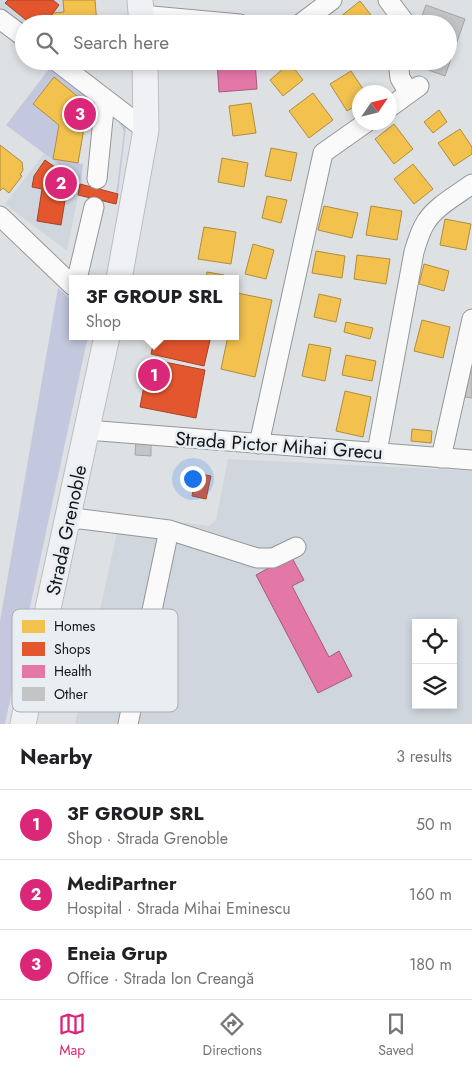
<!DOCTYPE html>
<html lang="en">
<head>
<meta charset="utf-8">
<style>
	body { margin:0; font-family:Jost,sans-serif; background:#f2f2f2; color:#202124 }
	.controls { position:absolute; right:15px; bottom:15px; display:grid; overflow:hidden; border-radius:0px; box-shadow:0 2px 8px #0003 }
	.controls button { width:45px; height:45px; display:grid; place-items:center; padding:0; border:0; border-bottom:1px solid #e0e0e0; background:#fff; color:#202124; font:25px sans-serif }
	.compass { position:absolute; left:352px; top:85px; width:45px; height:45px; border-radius:50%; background:#fff; box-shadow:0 2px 8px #0003; rotate:55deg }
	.you { position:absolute; left:192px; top:478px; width:18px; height:18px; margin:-12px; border:4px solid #fff; border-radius:50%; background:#1a73e8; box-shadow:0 0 0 8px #1a73e833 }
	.badge { display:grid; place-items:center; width:32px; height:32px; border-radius:50%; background:#db2777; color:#fff; font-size:16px; font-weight:700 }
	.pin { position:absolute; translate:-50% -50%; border:2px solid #fff; box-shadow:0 1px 5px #0006 }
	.popup { position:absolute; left:69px; top:275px; width:170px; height:65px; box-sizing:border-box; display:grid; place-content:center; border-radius:0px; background:#fff; filter:drop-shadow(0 1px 4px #0005); font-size:16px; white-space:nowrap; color:#757577 }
	.popup b { font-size:19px; color:#202124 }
	.popup::after { content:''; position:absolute; left:50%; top:100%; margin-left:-10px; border:10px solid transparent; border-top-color:#fff }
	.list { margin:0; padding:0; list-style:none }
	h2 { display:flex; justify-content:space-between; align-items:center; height:65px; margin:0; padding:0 20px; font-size:21px }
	h2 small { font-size:16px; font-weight:400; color:#757577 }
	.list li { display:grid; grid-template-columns:32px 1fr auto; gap:15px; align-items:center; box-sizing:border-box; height:70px; padding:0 20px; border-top:1px solid #e0e0e0 }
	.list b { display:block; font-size:19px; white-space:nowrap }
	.list p { margin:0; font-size:16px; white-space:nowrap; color:#757577 }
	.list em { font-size:16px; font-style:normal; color:#757577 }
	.icon { flex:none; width:28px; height:28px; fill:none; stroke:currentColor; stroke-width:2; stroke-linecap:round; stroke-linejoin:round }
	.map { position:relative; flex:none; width:472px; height:724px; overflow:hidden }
	.search { position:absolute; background:#fff; box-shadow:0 2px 8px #0003; left:15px; right:15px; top:15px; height:55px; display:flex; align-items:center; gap:12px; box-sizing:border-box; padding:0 18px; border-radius:28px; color:#757577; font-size:19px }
	.sheet { height:275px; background:#fff }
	nav { display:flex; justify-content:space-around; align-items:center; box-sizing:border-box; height:70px; border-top:1px solid #e0e0e0; background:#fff; font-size:14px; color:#757577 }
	nav a { display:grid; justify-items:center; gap:2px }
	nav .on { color:#db2777 }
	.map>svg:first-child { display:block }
	.built { fill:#cfd6dd; fill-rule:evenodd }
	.green { fill:#c4c8de }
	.homes { fill:#f2c14e; stroke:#af8d3d }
	.shops { fill:#e4572e; stroke:#a54327 }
	.health { fill:#e377a8; stroke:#a55a7c }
	.building { fill:#c2c4c6; stroke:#a2a4a6 }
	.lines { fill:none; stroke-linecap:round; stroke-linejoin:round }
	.minor-casing { stroke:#949698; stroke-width:21 }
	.major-casing { stroke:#bbbdbd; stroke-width:27 }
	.minor { stroke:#fafafb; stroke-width:19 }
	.major { stroke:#f0f1f4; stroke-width:25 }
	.labels { text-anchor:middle; stroke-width:5; stroke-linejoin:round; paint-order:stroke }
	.street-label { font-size:19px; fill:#131516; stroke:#e9eef2 }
	.key { fill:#e9eef2; stroke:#a9adb0; stroke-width:1 }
	.key-label { font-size:14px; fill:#131516 }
</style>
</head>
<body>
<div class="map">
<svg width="472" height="724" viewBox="0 0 472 724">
	<rect width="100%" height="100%" fill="#dee1e3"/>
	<path class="built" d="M0 0H95L97 24H24V28L0 9Z
		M44 154 81 181 67 251 5 204Z
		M228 459 472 471V724H75L121 514 209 526 216 520ZM416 623H453V705H416Z"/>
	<path class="green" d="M49 69 92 101 91 107 54 77 33 103 59 125 53 158 83 164 81 181 6 125Z
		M119 121 126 127 118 194H116L124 132Z
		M58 288 73 302V336H88L5 724H0V621Z"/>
	<path class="homes" d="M63 0H95L97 24 46 22 53 13 64 12Z
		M360 1 378 24H345L340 17Z
		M67 61H95V66L74 67Z
		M290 63 303 80 283 96 270 80Z
		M351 71 365 92H360V103L347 111 330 84Z
		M54 77 88 105 78 163 53 159 59 125 33 104Z
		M313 93 333 120 309 138 289 111Z
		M251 103 256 133 233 136 229 106Z
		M439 110 447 122 433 133 424 122Z
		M394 124 413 149 394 164 375 139Z
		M460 129 472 147V154L454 166 438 143Z
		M0 145 22 162 23 170 20 175 22 176 9 193 3 188 0 191Z
		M271 148 297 153 291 181 265 176Z
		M222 158 248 163 244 187 218 182Z
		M413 164 433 189 414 204 394 179Z
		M267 196 287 200 281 223 262 218Z
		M324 206 358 213 352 238 318 230Z
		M371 206 402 211 397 240 366 235Z
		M445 219 471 224 466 250 440 245Z
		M204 227 236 232 231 264 198 259Z
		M253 244 274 250 266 279 245 274Z
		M316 251 345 256 342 278 312 273Z
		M357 255 390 259 386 284 354 279Z
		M424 264 449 271 444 291 419 284Z
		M207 272 224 275 223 279H206Z
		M237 293 272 300 255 377 221 369 228 336H235V303Z
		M319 294 341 299 336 322 314 317Z
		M422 320 450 327 443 358 414 351Z
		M346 322 373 328 370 339 344 332Z
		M309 344 331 348 325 381 302 376Z
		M346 355 376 361 372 381 342 375Z
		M345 391 371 397 363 437 336 431Z
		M412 429 432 431 431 443 411 441Z"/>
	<path class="shops" d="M8 0H53L59 5 45 24H31L5 3Z
		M45 160 76 182 73 195 66 194 61 225 37 221 42 189 32 187 34 176Z
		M80 184 118 194 116 204 78 195Z
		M155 336H211L204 366 151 354Z
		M149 359 205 370 196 418 140 407Z
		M196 473 211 476 206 499 192 496Z"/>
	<path class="health" d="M217 61H255L257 89 219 92Z
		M291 556 304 580 292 586 329 657 339 651 352 676 318 693 256 575Z"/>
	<path class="building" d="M426 5 465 19 445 76 406 62 448 61V24H419Z
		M471 367H472V398L465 397Z
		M136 441H151V456L135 455Z"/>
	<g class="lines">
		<defs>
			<path id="minor" d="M388 0 406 24
				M141 15 240 24
				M0 19 24 37
				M300 24 332 0
				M56 61 146 130
				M398 61 400 78 409 93
				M390 107 419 86
				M97 179 105 99
				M0 216 73 286
				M77 279 94 207
				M87 430 472 460
				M259 444 323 153 367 122
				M377 452 414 252C417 242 420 231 426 222 436 206 457 195 472 184
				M441 458 472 319
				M68 520 81 519 169 530 257 558H273L296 547
				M128 724 169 530"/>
			<path id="major" d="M140 0 142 24
				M119 279 146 130 145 61
				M23 724 107 336"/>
		</defs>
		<use href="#minor" class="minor-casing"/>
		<use href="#major" class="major-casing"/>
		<use href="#minor" class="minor"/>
		<use href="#major" class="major"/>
	</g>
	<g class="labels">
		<g class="street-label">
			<text transform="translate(279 445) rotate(4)" y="7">Strada Pictor Mihai Grecu</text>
			<text transform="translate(66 530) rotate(-78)" y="7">Strada Grenoble</text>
		</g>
	</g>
	<rect x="12" y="609" width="166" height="103" rx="8" class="key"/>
	<rect x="22" y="620" width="23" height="13" fill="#f2c14e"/>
	<rect x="22" y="642" width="23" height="14" fill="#e4572e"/>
	<rect x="22" y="665" width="23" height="13" fill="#e377a8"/>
	<rect x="22" y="687" width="23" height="14" fill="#c2c4c6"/>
	<g class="key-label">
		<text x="54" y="631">Homes</text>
		<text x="54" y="654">Shops</text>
		<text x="54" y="676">Health</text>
		<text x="54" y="699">Other</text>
	</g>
</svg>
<div class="controls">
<button><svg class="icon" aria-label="locate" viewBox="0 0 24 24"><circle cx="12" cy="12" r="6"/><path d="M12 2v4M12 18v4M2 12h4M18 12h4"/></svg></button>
<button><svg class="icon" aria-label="layers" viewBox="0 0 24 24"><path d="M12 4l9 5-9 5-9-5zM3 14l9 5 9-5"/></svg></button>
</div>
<svg class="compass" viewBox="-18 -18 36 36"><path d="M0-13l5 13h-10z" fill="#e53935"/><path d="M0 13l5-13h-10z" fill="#757577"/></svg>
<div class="you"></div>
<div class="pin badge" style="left:154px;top:375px">1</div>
<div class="popup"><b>3F GROUP SRL</b>Shop</div>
<div class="pin badge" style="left:61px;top:183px">2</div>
<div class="pin badge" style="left:80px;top:114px">3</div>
<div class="search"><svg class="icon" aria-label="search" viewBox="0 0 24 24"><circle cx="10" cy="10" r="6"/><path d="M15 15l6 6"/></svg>Search here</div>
</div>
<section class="sheet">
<h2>Nearby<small>3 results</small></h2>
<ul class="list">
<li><span class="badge">1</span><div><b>3F GROUP SRL</b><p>Shop · Strada Grenoble</p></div><em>50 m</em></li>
<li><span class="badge">2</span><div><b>MediPartner</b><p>Hospital · Strada Mihai Eminescu</p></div><em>160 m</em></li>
<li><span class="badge">3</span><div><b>Eneia Grup</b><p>Office · Strada Ion Creangă</p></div><em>180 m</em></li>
</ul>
</section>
<nav>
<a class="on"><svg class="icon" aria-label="map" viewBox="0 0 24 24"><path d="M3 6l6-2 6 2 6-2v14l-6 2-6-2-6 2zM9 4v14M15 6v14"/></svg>Map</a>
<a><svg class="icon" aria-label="directions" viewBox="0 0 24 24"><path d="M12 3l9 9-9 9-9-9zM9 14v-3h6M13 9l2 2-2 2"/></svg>Directions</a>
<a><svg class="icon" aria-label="saved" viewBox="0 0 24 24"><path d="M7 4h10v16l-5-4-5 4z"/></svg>Saved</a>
</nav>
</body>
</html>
